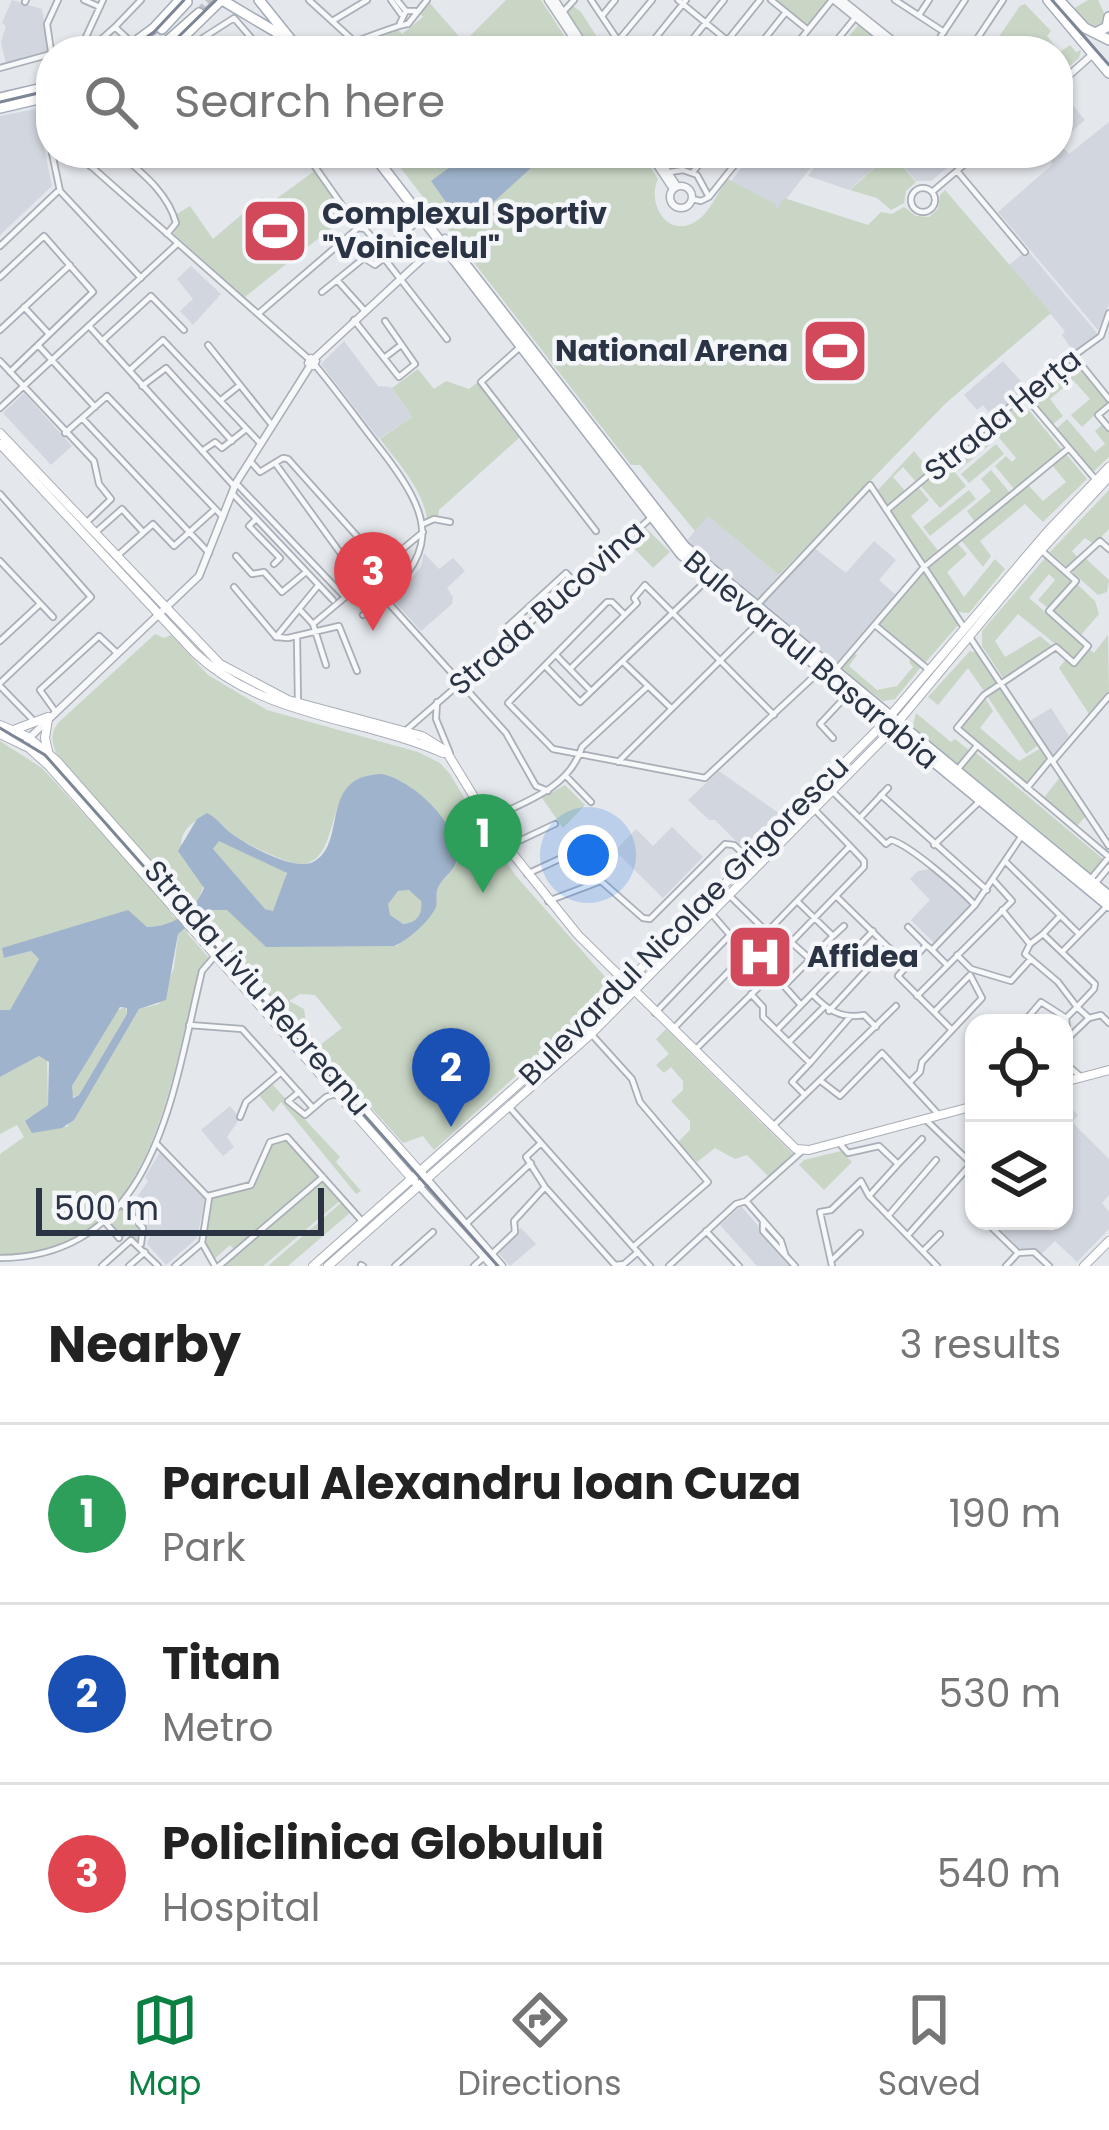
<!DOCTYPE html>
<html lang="en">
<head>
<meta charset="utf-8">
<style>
	body { margin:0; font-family:Poppins,sans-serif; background:#f2f2f2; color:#222 }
	.controls { position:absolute; right:36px; bottom:36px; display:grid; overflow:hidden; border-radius:24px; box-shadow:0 3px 9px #0004 }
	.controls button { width:108px; height:108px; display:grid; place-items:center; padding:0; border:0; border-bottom:3px solid #e0e0e0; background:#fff; color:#222; font:60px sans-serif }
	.scale { position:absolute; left:36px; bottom:30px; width:288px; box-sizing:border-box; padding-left:12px; border:6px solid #2b3445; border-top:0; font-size:33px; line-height:42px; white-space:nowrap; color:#2b3445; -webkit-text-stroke:9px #f4f6f9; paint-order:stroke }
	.you { position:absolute; left:588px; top:855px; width:42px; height:42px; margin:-30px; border:9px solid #fff; border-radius:50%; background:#1a73e8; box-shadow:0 0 0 18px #1a73e833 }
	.badge { display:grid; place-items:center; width:78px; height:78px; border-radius:50%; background:#0b8043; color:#fff; font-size:39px; font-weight:700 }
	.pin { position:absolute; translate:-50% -99px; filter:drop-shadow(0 3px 6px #0008) }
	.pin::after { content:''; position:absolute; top:63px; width:42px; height:36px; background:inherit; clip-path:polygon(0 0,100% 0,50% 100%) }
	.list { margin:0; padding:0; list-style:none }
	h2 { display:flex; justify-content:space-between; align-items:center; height:156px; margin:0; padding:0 48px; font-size:51px }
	h2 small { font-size:39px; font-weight:400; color:#767676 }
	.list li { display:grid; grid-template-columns:78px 1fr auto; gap:36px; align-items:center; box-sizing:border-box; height:180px; padding:0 48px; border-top:3px solid #e0e0e0 }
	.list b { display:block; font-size:45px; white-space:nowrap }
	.list p { margin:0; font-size:39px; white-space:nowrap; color:#767676 }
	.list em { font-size:39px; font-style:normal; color:#767676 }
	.icon { flex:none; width:66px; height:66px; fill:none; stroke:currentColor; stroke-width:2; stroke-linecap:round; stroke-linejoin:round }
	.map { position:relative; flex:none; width:1109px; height:1266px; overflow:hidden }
	.search { position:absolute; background:#fff; box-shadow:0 3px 9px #0004; left:36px; right:36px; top:36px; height:132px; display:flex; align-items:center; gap:30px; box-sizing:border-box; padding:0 42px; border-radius:48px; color:#767676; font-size:45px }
	.sheet { height:696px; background:#fff }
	nav { display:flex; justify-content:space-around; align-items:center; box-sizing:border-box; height:168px; border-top:3px solid #e0e0e0; background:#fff; font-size:33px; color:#767676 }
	nav a { display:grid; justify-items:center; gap:6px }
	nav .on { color:#0b8043 }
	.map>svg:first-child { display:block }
	.built { fill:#d2d6de }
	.green { fill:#c9d6c5; fill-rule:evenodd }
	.water { fill:#9fb4cc; fill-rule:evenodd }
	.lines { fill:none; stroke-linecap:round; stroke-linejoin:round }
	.primary-tunnel { stroke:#bfc3cb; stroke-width:9; stroke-dasharray:9 4.5; stroke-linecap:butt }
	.minor-casing { stroke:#a9aeb7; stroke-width:8 }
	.tertiary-casing { stroke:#a9aeb7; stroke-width:9 }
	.secondary-casing { stroke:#a9aeb7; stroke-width:10 }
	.primary-casing { stroke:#a3abb8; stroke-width:12 }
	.minor { stroke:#f7f8fa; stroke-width:4.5 }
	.tertiary { stroke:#f7f8fa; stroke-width:6 }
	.secondary { stroke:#fff; stroke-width:8 }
	.primary { stroke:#fff; stroke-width:9 }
	.tram { stroke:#7d8696; stroke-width:3 }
	.labels { text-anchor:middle; stroke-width:9; stroke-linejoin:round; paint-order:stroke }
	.poi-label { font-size:30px; font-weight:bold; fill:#2b3445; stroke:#f4f6f9; text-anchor:start }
	.street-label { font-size:30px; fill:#2b3445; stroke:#f4f6f9 }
</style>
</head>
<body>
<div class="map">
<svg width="1109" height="1266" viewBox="0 0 1109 1266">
	<rect width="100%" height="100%" fill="#e4e7ec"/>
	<path class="built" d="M12 0 42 9 50 52 6 63 1 42 6 26 2 23Z
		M1062 92 1085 120 1059 142 1069 154 1109 122V304L1098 330 998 212 1053 164 1044 153H1058V96Z
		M36 109 52 186 0 235V116Z
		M754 153H822L777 211 773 208 774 204 731 181Z
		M825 153H879L885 158 849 190 808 176Z
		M893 153H965L931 181H916Z
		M1027 250 1098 334 1074 353 1062 335 1065 331 1009 265Z
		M191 266 221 294 193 325 180 311 193 299 177 279Z
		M344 341 378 386 391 387 412 417 379 439 321 364Z
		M1003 361 1027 388 992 417 983 405 977 410 964 395Z
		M24 393 72 446 51 465 3 413Z
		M707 515 779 575 757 601 686 542Z
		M874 541 896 560 879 580 897 596 835 666 761 605 813 547 846 573Z
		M424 553 439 569 453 558 465 571 447 588 453 597 452 604 421 631 393 600 421 567Z
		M1051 708 1069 736 1053 756 1030 721Z
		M719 771 780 814 744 849 715 820H709L688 800Z
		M672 827 703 857 663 898 615 851 636 829 653 846Z
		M930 869 973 905 935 944 911 920 930 900 910 879 918 871Z
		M1064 1101 1078 1115 1072 1122 1109 1159V1195L1102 1203 1109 1212V1229L1077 1262 1055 1241 1040 1255 1033 1248 1019 1250 994 1224 1064 1221Z
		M230 1106 240 1118 227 1137 234 1147 223 1156 201 1130Z
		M160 1152 205 1199 197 1238 166 1265 147 1244 151 1234 130 1208 148 1181 145 1177Z
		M741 1206 793 1266H757L720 1225Z
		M521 1228 536 1244 510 1266 496 1250Z"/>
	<path class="green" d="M506 0H541L574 51H391L382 37 397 28 402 34 423 17 419 11 428 1 464 42Z
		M774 0H829L808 27Z
		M1088 0H1098L1104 13V25L1097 29 1086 24 1073 9Z
		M1025 4 1051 31 1047 36 1060 52 1070 45 1076 52 1081 50 1079 58 1058 76V51H989L1020 6Z
		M573 6 581 12 606 51H592L567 13Z
		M859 24 893 51H837Z
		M389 153H641L658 179C646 205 669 241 698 220 710 212 718 191 728 179L775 204 777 210 784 198 868 225 881 212 892 214 904 207 916 216 929 217 938 209 940 195 945 190 1051 313 946 403 779 575 708 516 695 531 640 465H631Z
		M891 153 916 182 906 191 904 203 891 210 877 198 850 190Z
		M316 170 349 214 245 297 174 234 177 214 190 206 213 239 262 197 269 204Z
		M1073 360 1109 401 1082 427 1071 415 1090 399 1073 380 1050 399 1063 416 1052 425 1029 397Z
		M418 369 434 389 446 381 469 389 478 382 519 438 439 510 438 517 427 518C421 487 399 464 380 439L412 417 392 388Z
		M1022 402 1062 450 1015 490 995 466 1006 456 1012 462 1016 458 991 428Z
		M1067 419 1095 452 1105 444 1095 431 1103 424 1109 431V457L1093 472 1056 429Z
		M986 432 994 441 958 471 951 462Z
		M996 444 1004 454 969 483 961 474Z
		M914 451 930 471 917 483 903 467 893 477 906 492 888 507 877 491Z
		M1066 454 1087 479 1043 522 1025 504 980 541 991 556 983 567 961 540 1028 485 1043 501 1066 482 1052 465Z
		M948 464 966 486 940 508 921 486Z
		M991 470 1010 493 975 522 967 511 991 491 981 479Z
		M919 488 929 500 911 516 939 552 925 564 891 511Z
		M969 490 976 499 930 536 923 527Z
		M1109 490V529L1094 544 1085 538 1072 551 1078 558 1068 568 1050 552Z
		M646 528 670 552 653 568 630 544Z
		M957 543 967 554 947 572 964 597 995 559 1005 569 969 613 956 612 928 568Z
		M1046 557 1072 580 1048 608 1038 600 1055 580 1049 574 1029 598 1085 646 1074 659 1018 614 995 641 1005 657 1040 636 1052 646 1003 678 982 646V631Z
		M1084 557 1109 580 1107 592 1098 595 1070 570Z
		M924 571 959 624 924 664 877 625Z
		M1077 584 1095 601 1099 614 1080 636 1053 612Z
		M155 634 164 638 171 635 208 675 267 710 418 752 440 763 450 774 484 831 516 876 614 987 434 1150 423 1136 403 1143 202 919 187 933 209 958 199 971C172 1068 159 1215 46 1253 33 1258 14 1255 0 1256V1154L24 1137 17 1125 0 1134V1077L39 1056 47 1059 48 1105 25 1122 67 1127 139 1009 159 1004 174 968 178 934 204 911 222 909 397 946C407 935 431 920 436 906 438 900 435 894 438 888 443 877 457 871 457 857 456 823 405 769 370 775 323 783 342 861 302 864 290 865 246 844 235 836 224 828 220 820 207 814 166 835 181 856 204 883 197 912 176 926 147 927L128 911 3 948 5 958 31 951 39 959 10 1010H0V741L42 768 169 907 173 917 188 904 56 753C52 742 50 733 58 723ZM300 994 315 995 342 1028 320 1045 307 1030 304 1009 289 1001Z
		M1108 635 1109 691 1089 714 1059 668 1067 658 1075 665 1089 649 1094 653Z
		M970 651 979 654 997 683 984 691 968 668 938 705 928 697Z
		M854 653 857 655 849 666 877 690 897 686 913 667 909 662 911 659 921 667 895 699 883 701 840 669Z
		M1000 687 1039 745 1026 754 987 696Z
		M985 698 993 711 980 728 1019 761 1041 748 1048 759 1027 785 960 728Z
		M916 713 951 742 955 739 969 750 957 765 917 732 913 725Z
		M975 752 1103 859 1089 876 961 768Z
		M1060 777 1086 816 1076 827 1043 799Z
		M565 785 585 805 563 828 542 798Z
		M218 840 285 871 288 878 273 911 265 909 212 849Z
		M388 907a17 17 0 1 1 34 0a17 17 0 1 1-34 0Z
		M126 1007 127 1014 79 1095 72 1097V1086L117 1010Z
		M666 1029 793 1154 770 1178 747 1155 735 1159 715 1148 697 1162 678 1142 690 1130V1121L671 1101 683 1090V1081L671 1067 664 1073 656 1065 669 1054 656 1039Z
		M270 1082 340 1157 336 1162 361 1191 356 1194 281 1102 273 1112 257 1093Z
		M287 1137 342 1199 263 1266H219L236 1251 230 1245 211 1262 202 1243 208 1196 252 1185 268 1145Z
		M841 1151 852 1162 824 1190 799 1165 804 1160Z
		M342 1202 351 1212 288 1266H268Z
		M122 1204 142 1227 140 1246 127 1235 122 1239 107 1220Z"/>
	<path class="water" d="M469 153H547L472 222 461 223 431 181Z
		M382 774C413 781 457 821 457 856 457 871 443 876 438 888 435 894 438 901 436 907 430 921 407 941 394 946L266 947 227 910H207L178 934 166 1000 139 1009 74 1120 62 1128 32 1133 25 1121 48 1105 49 1062 39 1056 0 1077V1010H10L39 959 31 951 4 958 2 948 128 910 147 927C174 926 193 913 204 888L178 851 197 819 207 813C220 820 224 829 235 836 251 847 294 871 313 862 349 844 317 775 382 774ZM219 841 287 873 273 911 265 909 213 849ZM409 890 421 901C423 914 417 923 403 924L390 915 388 904 398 891ZM120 1007 127 1008V1014L79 1095 73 1098 72 1086Z"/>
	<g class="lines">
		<path class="primary-tunnel" d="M199 13 211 0"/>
		<defs>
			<path id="minor" d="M84 0 100 7
				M309 0 356 43
				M391 0 401 14
				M397 0 406 11
				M591 0 625 51
				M678 0 740 51
				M771 0 808 30
				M895 0 944 32
				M25 2 26 0
				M563 12 574 0
				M919 15 929 0
				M602 16 615 0
				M334 20 367 0
				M400 23 406 11H415
				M185 39 195 43 234 18 260 48
				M618 41 652 0
				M87 44 85 39 103 0
				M133 44 115 27 141 0
				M51 51 47 24 58 0
				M62 51 97 43 115 27
				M258 51 277 36
				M329 51C347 46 398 24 408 24L427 0
				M645 51 686 0
				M683 51 724 0
				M719 51 760 0
				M755 51 786 12
				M791 51 832 0
				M828 51 855 18
				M931 51 965 0
				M969 51 1003 0
				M0 68 51 54
				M42 100 51 147
				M52 153 60 191 141 278
				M76 153 309 359
				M119 153C142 173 168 193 176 223L167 234
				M318 153 311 161 358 228
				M90 166 102 153
				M957 171 1025 252
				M670 172 683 170 697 175 709 197
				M693 172 708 153
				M911 200a12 12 0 1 1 24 0a12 12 0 1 1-24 0Z
				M932 192 978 153
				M692 199 701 201 709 197 744 153
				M358 228 365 229 383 250 384 258 447 339
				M0 246 57 192
				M383 250 420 220
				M0 277 44 236 93 292 10 372
				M337 280 364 310
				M322 292 364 258 375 265 384 258
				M24 307 49 334
				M258 314 358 228
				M354 320 384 358
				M385 321 415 364 399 377 384 358 401 345
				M89 326 234 486
				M0 330 70 265
				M102 341 151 296 184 330
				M38 345 95 407
				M208 345 272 425
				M519 348 481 382 596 531
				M1075 357 1109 399
				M0 361 94 461 99 484 111 499 86 523
				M315 365C337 391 357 419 378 446 436 520 443 554 363 615
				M130 370 163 340 260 443
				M142 386 166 368 232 441
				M1024 395 1096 480
				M221 400 240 385
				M1109 406 1098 415 1109 428
				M0 408 176 245
				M82 418 209 553
				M65 433 107 396 223 517
				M202 451 215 442 222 448 245 430
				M251 462 260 472 283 458 288 459 381 563
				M275 463 360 580
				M236 483 343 595
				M232 493 333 600
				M0 494 91 597 0 683
				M887 510 1050 373 1101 336 1109 313
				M256 519 249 526 280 558 274 564
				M423 524 434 519 450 522
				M96 532 122 509 143 532
				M1041 550 1076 581 1049 611 1088 646 1074 663 1056 647 984 695 957 728 1109 857
				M236 556 252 574 264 572 282 592 306 572
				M116 557 153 524 174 546 213 511
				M0 561 53 617
				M1066 572 1100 541 1109 549
				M234 587 276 637
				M384 598 506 733 536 786 548 791
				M759 603 870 485 963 626
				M301 611 313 624 326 665
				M625 615 612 602H607L508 703 553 749 705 778 822 669
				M313 624 423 532
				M875 625 929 670
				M509 633 506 628 566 573 575 583
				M969 636 1109 846
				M276 637 288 638 339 626 357 671
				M276 637 317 587
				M297 637 298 703
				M0 641 40 604
				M557 656 591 691
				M623 662 671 708
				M546 667 580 702 709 578
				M570 669 637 603 634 598 645 585 774 715
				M835 671 924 567 1069 448
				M0 686 33 720
				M437 702 436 719 450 753
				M55 711 40 690 99 636 116 652
				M404 732 652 517
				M833 738 820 724 850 692
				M1054 760 1109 696
				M618 762 759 622
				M957 770 976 747
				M566 776 591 802
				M1027 788 1050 760
				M832 791 886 844 891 840C910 845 960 889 975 905
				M881 795 987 890
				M860 818 888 788
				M487 820C524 802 569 789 582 747L648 686
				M571 842 600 880
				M934 845 981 800
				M506 847 555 824
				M1007 863 1079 934
				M527 874 579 850
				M1090 880 1109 857
				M1094 885 1109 867
				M729 895 767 932 850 846 815 810
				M836 896 888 947 910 961
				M548 901 601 881 643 918 650 919 725 844 734 845 749 859
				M1002 910 1030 944 1025 954 1058 982 1077 1007 1094 989 1095 984 1043 934 1030 944
				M908 927 926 945
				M1043 934 1060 916
				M833 936 844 926
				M792 943 810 959
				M931 949 926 945 898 976 952 1030
				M932 950 975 905 1023 834
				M932 950 947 965
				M1062 952 1108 905
				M957 955 971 969 1011 981 1030 960
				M769 979 784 986 801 1005
				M784 986 833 936 797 901
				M751 994 763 1007V1017L810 1063 792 1082 805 1095
				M812 994C828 1010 840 1019 864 1015L876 1027
				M917 996 1012 901 994 881
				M829 1011 888 947
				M934 1012 970 975
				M655 1013 730 935 711 913
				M1023 1023 1041 1002 1066 1018
				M189 1025 242 1029 313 1108
				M584 1026 632 1079 640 1102 708 1182 633 1247
				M675 1027 767 932
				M777 1030 873 931
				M1068 1038 1066 1018 1077 1007 1089 1018 1101 1015 1109 1023
				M789 1042 823 1008
				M1064 1042 1089 1018
				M697 1048 768 978 771 963 864 867V861L850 846
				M1064 1062 1081 1077
				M810 1063 849 1018
				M911 1081 920 1072 922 1062 982 998 970 975
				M822 1082 840 1096 882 1053 939 1115
				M299 1092 288 1101 305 1115 326 1097 338 1093
				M511 1109 650 1266
				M240 1117 246 1102 279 1074
				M925 1119 974 1166
				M772 1127 896 1006
				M541 1143 526 1157 545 1187 615 1265 624 1264 638 1252
				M157 1144 209 1198 202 1243 215 1266
				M840 1144 848 1153 879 1146 898 1164 869 1196
				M898 1164 922 1139
				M208 1196 251 1185 270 1142 287 1137 361 1220
				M746 1201 781 1241 785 1254
				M122 1204 143 1228 141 1244
				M888 1216 936 1160
				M763 1221V1231L795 1266
				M985 1221 1018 1253 1034 1252 1049 1266
				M105 1222 119 1238
				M466 1224 531 1163
				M706 1231 739 1266
				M908 1235 972 1163
				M923 1251 940 1234
				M493 1253 515 1232 514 1221 545 1187
				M0 1258C157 1257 173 1089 202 971L214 957
				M831 1261 860 1233
				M361 1265 363 1266
				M102 1266 131 1240 158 1266
				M129 1266 145 1252
				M175 1266 202 1243
				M219 1266 323 1177
				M395 1266 433 1232
				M474 1266 484 1257
				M669 1266 736 1204 746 1201 802 1151
				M832 1266 820 1212 831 1210 861 1181 869 1196 937 1266
				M1006 1266 1018 1253"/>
			<path id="tertiary" d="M548 0 582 51
				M555 0 588 51
				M834 0 897 51
				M842 0 906 51
				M1058 85 1093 54
				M649 153 673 189
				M655 153 677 186
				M670 197a11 11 0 1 1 22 0a11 11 0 1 1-22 0Z
				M311 358 316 361 313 366 308 363Z
				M315 358 445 238
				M27 740 199 576 236 483 310 366
				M427 1179 502 1266
				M419 1186 492 1266"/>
			<path id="secondary" d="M0 433 220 664 288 700 422 736 446 751 496 833 578 935 796 1149 809 1150 974 1106
				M0 444 195 653C265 718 360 717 443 753
				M0 725 28 737 56 760 422 1174
				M16 729 48 717
				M0 734 29 748 49 766 414 1181
				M48 751 45 738 48 719
				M1064 1082 1109 1070
				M313 1266 584 1026 885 722 1048 531 1109 467
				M328 1266 591 1034 729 895 888 734 1041 550 1109 477
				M1084 1266 1109 1241"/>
			<path id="primary" d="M222 0 276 32 292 51
				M259 0 300 51
				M1048 0 1109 73
				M1059 0 1085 28 1109 40
				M162 29 187 2
				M1095 33 1107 27 1109 17
				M123 51 154 28 180 0
				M156 51 199 13
				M169 51 221 0
				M0 98 51 86
				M0 108 51 96
				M372 153 681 554 1109 906
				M451 246 685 547 1109 896"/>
		</defs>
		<use href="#minor" class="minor-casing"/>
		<use href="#tertiary" class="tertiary-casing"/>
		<use href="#secondary" class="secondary-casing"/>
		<use href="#primary" class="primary-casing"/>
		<use href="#minor" class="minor"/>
		<use href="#tertiary" class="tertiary"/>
		<use href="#secondary" class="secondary"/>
		<use href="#primary" class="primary"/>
		<path class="tram" d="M1052 0 1109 65
			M127 51 154 32 184 0
			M164 51 216 0
			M0 102 51 90
			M0 728 45 755 498 1266"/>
	</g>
	<defs>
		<symbol id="stadium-square" viewBox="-11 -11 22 22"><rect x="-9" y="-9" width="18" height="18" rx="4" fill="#d1495b" stroke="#f4f6f9"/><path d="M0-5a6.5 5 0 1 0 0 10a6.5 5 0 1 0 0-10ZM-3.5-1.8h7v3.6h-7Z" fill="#fff"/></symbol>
		<symbol id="hospital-square" viewBox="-11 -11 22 22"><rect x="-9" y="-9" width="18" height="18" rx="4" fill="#d1495b" stroke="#f4f6f9"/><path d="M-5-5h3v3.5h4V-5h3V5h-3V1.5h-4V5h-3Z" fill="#fff"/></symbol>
	</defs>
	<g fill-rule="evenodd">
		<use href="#stadium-square" x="237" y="193" width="76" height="76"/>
		<use href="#stadium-square" x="797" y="313" width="76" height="76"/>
		<use href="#hospital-square" x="722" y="919" width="76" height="76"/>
	</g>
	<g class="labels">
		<g class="poi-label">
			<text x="322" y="224">Complexul Sportiv<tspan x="322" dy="34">"Voinicelul"</tspan></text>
			<text x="788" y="361" text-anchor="end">National Arena</text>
			<text x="807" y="967">Affidea</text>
		</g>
		<g class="street-label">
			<text transform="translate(1003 415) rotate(-39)" y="10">Strada Herța</text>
			<text transform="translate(547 608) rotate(-41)" y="10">Strada Bucovina</text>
			<text transform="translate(811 660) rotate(40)" y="10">Bulevardul Basarabia</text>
			<text transform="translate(684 921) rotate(-45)" y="10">Bulevardul Nicolae Grigorescu</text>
			<text transform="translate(257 988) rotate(49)" y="10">Strada Liviu Rebreanu</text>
		</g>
	</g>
</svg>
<div class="controls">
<button><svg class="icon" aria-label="locate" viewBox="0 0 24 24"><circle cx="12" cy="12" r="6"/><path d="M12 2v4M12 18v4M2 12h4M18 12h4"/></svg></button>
<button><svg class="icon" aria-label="layers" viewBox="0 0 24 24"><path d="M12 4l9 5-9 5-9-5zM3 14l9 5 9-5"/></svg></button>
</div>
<div class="scale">500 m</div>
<div class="you"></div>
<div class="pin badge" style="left:483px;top:893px;background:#2e9e5b">1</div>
<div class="pin badge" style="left:451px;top:1127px;background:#1a4fb4">2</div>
<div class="pin badge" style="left:373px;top:631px;background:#e0444e">3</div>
<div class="search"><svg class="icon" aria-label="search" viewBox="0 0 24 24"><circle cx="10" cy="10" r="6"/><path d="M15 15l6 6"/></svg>Search here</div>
</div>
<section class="sheet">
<h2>Nearby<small>3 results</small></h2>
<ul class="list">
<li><span class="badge" style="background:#2e9e5b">1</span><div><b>Parcul Alexandru Ioan Cuza</b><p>Park</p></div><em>190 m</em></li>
<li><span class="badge" style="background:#1a4fb4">2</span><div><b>Titan</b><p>Metro</p></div><em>530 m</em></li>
<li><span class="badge" style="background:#e0444e">3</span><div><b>Policlinica Globului</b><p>Hospital</p></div><em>540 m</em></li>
</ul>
</section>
<nav>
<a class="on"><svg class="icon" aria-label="map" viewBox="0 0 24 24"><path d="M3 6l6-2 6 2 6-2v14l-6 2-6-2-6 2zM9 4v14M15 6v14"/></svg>Map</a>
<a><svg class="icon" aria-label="directions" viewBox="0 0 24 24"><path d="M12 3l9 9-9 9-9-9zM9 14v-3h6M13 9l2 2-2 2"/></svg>Directions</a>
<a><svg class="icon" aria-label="saved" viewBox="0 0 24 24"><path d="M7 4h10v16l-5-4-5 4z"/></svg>Saved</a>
</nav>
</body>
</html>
